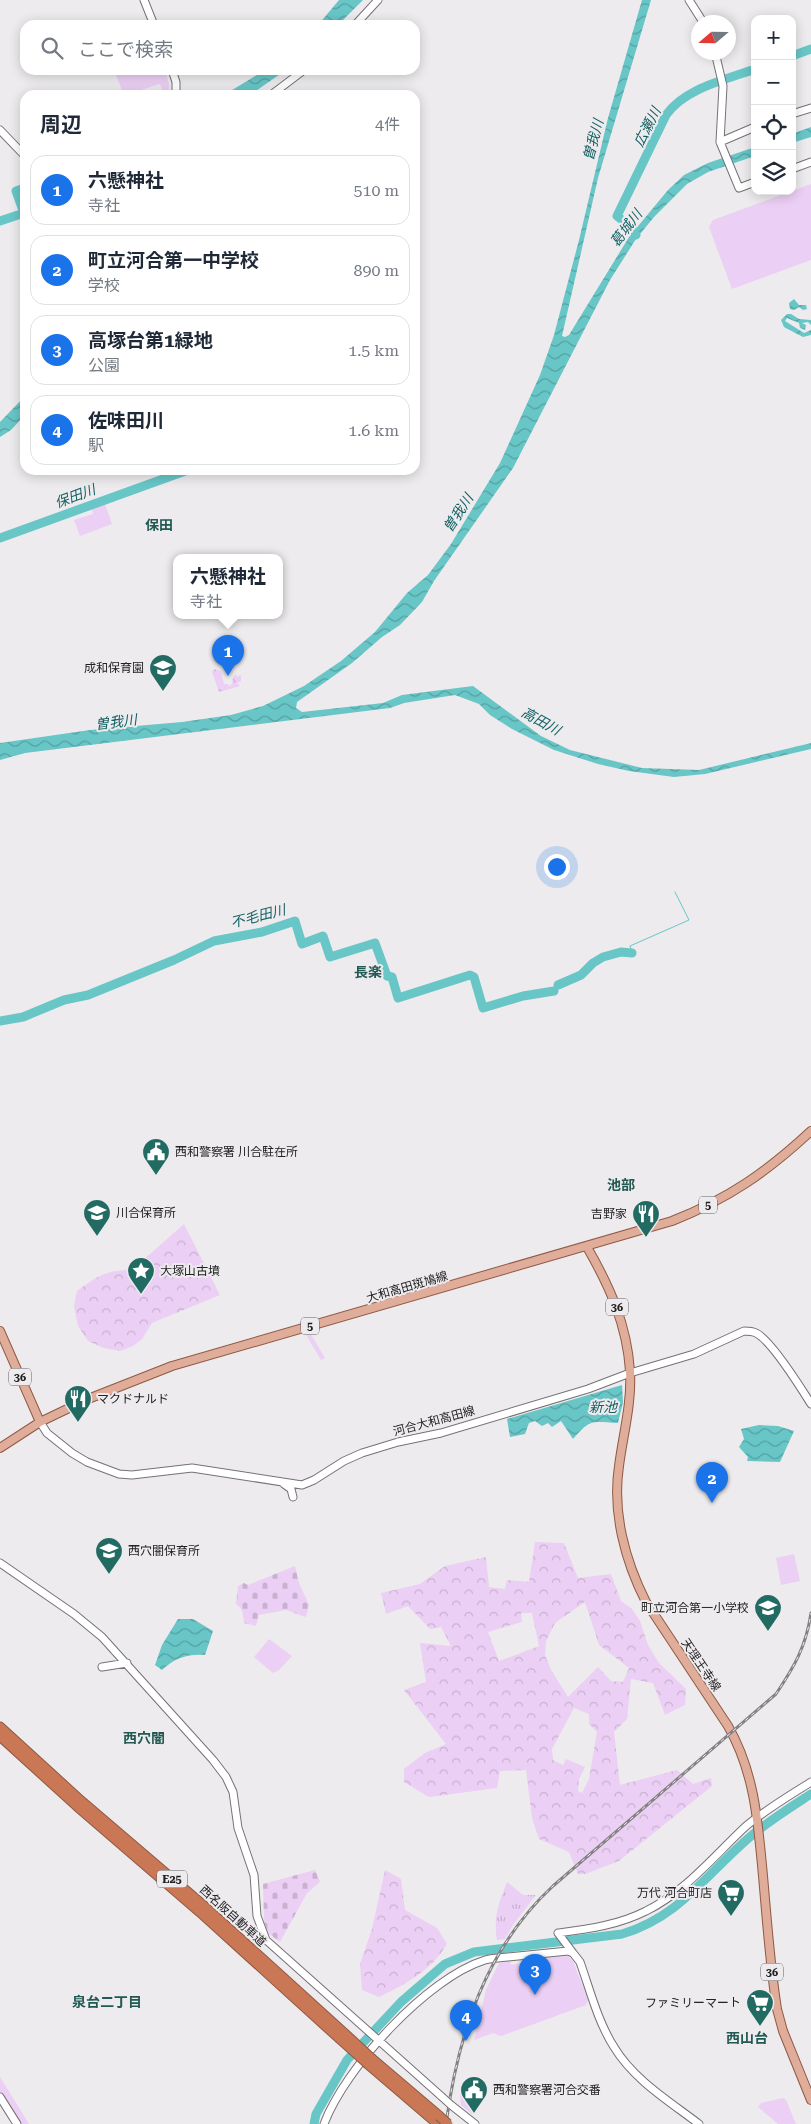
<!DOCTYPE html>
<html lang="ja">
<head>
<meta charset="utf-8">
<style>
	body { margin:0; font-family:"Roboto Serif","Noto Sans JP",serif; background:#f2f2f3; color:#1f2937 }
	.controls { position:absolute; right:15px; top:15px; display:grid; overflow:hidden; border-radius:10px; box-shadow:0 2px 12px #0003 }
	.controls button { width:45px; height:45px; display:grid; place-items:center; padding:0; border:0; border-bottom:1px solid #e0e1e3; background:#fff; color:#1f2937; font:25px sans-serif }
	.compass { position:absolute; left:691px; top:15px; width:45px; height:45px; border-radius:50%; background:#fff; box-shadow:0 2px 12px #0003; rotate:250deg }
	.you { position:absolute; left:556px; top:866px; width:18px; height:18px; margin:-12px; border:4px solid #fff; border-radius:50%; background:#1a73e8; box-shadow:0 0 0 8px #1a73e833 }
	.badge { display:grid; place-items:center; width:32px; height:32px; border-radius:50%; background:#1a73e8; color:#fff; font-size:16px; font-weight:700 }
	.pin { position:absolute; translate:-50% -41px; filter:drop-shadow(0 1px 2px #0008) }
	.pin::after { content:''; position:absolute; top:26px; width:18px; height:15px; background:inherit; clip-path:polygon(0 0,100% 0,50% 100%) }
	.popup { position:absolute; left:173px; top:554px; width:110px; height:65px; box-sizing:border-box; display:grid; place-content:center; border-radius:10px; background:#fff; filter:drop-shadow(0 1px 4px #0005); font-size:16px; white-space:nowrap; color:#747a83 }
	.popup b { font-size:19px; color:#1f2937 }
	.popup::after { content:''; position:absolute; left:50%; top:100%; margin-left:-10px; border:10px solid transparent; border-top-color:#fff }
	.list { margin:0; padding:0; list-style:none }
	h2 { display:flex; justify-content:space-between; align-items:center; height:65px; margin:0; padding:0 20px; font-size:21px }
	h2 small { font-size:16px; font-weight:400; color:#747a83 }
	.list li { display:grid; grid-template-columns:32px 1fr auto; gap:15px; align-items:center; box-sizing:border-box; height:70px; margin:0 10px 10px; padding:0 10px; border:1px solid #e0e1e3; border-radius:15px }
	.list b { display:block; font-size:19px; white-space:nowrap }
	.list p { margin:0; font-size:16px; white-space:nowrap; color:#747a83 }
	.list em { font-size:16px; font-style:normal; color:#747a83 }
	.icon { flex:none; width:28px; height:28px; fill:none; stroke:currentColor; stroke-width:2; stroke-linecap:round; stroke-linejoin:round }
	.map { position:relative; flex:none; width:811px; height:2124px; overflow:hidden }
	.search { position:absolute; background:#fff; box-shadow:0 2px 12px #0003; left:20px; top:20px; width:400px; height:55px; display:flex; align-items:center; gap:12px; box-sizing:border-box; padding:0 18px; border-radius:15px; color:#747a83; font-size:19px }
	.panel { position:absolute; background:#fff; box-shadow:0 2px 12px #0003; left:20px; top:90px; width:400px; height:385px; border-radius:15px }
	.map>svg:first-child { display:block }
	.grass { fill:url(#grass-tufts) }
	.forest { fill:url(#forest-crowns); fill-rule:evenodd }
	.cemetery { fill:url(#cemetery-stones) }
	.green { fill:#ebcff4 }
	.water { fill:url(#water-waves) }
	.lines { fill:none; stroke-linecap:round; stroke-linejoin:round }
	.stream { stroke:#68c6c7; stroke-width:1 }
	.river { stroke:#68c6c7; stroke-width:9 }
	.secondary-casing { stroke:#747275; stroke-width:9 }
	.primary-casing { stroke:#8f5944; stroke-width:10 }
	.highway-casing { stroke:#8f5944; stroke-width:11 }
	.secondary { stroke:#fff; stroke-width:7 }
	.primary { stroke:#dfad99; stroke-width:8 }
	.highway { stroke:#c97755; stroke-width:9 }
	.rail-casing { stroke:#838183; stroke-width:3 }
	.rail { stroke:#edebee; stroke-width:1; stroke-dasharray:4; stroke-linecap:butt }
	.secondary-bridge-casing { stroke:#747275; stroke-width:9; stroke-linecap:butt }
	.highway-bridge-casing { stroke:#8f5944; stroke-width:11; stroke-linecap:butt }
	.secondary-bridge { stroke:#fff; stroke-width:7 }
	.highway-bridge { stroke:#c97755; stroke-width:9 }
	.labels { text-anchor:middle; stroke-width:4; stroke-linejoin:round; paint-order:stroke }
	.shield { fill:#edebee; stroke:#605e60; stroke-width:1 }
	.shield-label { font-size:11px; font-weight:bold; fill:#232223 }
	.poi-label { font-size:12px; fill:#232223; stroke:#edebee; text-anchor:start }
	.street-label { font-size:12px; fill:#232223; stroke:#edebee }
	.water-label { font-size:14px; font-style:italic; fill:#146264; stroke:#edebee }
	.neighbourhood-label { font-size:14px; font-weight:bold; fill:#225a53; stroke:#edebee }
</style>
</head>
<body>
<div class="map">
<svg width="811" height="2124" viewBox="0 0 811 2124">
	<defs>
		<pattern id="grass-tufts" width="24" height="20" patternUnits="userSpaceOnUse" patternTransform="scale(1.25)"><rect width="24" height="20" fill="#ebcff4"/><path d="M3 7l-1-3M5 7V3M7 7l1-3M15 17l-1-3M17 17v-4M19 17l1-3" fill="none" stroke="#c9b1d1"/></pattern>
		<pattern id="forest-crowns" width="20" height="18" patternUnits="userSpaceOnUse" patternTransform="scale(1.25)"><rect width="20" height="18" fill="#ebcff4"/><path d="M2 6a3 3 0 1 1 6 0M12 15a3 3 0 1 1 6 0" fill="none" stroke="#c9b1d1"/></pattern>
		<pattern id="cemetery-stones" width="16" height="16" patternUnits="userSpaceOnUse" patternTransform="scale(1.25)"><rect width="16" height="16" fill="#ebcff4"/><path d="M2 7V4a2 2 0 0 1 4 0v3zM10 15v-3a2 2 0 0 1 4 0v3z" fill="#c9b1d1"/></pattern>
		<pattern id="water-waves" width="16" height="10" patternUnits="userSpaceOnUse" patternTransform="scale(1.25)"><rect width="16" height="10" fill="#68c6c7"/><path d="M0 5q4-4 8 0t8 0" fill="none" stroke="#55a0a1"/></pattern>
	</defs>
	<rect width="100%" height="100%" fill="#edebee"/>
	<path class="grass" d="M507 1882 523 1895H536L513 1925 505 1939 497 1940C493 1916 499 1903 507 1882Z"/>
	<path class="forest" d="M222 641 235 666 234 669 219 652Z
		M214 669 221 671 224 684H228L229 686 232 684 233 677 236 674 237 677 241 675V681L237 683 240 686 219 692 212 672Z
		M184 1224 220 1295 152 1323 142 1339 133 1346 120 1351 104 1348 88 1341 78 1326 74 1306 77 1291C98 1276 105 1270 132 1270Z
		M535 1542 564 1543 578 1578 611 1574 621 1601 632 1609 640 1621 648 1645 659 1663 686 1689 685 1705 665 1715 653 1683 631 1679 627 1719 614 1732 620 1785 677 1770 693 1784 711 1778 712 1786 619 1861 585 1874H578L569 1852 539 1839 532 1818 526 1770 500 1771 497 1788 429 1797 404 1782V1769L425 1753 446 1744 404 1690 426 1682 420 1643 451 1646 441 1627 430 1629 408 1606 386 1614 381 1593 420 1584 445 1566 486 1557 489 1587 505 1589 507 1580 529 1582ZM585 1602 599 1645 629 1668 623 1682 611 1681 598 1667 568 1697 551 1670 545 1655 546 1641 555 1623ZM521 1613H532L539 1646 499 1661 488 1632 522 1622ZM574 1708 589 1714V1724L597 1732 589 1779 582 1793 578 1791 579 1779 585 1767 566 1759 563 1765 553 1760 552 1749Z
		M385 1870 401 1879 405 1910 437 1928 447 1944C432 1970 406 1984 379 1997L362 1990 360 1964 372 1929Z"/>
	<path class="cemetery" d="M295 1566 299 1583 309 1605 306 1617 286 1610 259 1615 256 1626 244 1623C243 1615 243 1608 236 1604L238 1586 244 1583 248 1585Z
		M315 1870 320 1882 307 1893 280 1942 268 1933 264 1921 263 1884Z"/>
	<path class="green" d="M114 70H165L169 84V95H164L160 84 124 95Z
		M811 184V260L732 289 709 227 713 220Z
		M104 501 112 524 80 536 74 520 93 514 91 505Z
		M309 1331 325 1358 321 1360 305 1333Z
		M794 1554 800 1581 781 1585 776 1558Z
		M269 1639 292 1656 279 1670 273 1673 254 1657Z
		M560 1955H567L573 1961 588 2000 586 2005 501 2036 493 2033 474 2040 486 1990 499 1963 510 1961 511 1965Z
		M0 2077 29 2124H20L0 2092Z
		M475 2089 481 2105 472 2114 461 2105 460 2094Z
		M783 2098 786 2100 796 2124H778L758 2107 761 2103Z"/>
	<path class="water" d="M339 0H363L338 25H318Z
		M642 0H651L598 178 562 336 565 337 569 335 629 237 668 190 684 175 708 163 755 147V156L708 172 687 184 654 217 636 239 610 280 513 468 434 581 422 602 400 625 382 637 352 663 297 702 296 708 302 712 383 703 402 695 473 686 541 736 570 750 642 768 699 770 811 743V749L705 774 674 777 629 771 598 764 554 750 512 729 490 715 479 704 455 695 404 703 390 708 25 753 0 760V743L90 730 182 722 231 715 263 706 304 686 341 661 375 632 407 593 428 575 451 544 500 463 540 375 554 335 579 240 608 118Z
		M265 70H286L250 95H224Z
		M811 127V137L792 143V134Z
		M794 299 799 305H806L807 309 803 310 799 307 794 310 790 309 789 303Z
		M787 314H791L799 319 811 320V325L808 322 802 323 806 325 805 330 800 328 799 323 787 318 785 321 804 333 811 330V335L803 337 784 327 781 320Z
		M25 396V415L11 430 0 437V422Z
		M622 1385 623 1402 618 1423C592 1422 591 1418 573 1439L561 1421 552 1427 548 1423 542 1426 535 1421 529 1423 525 1434 510 1437 507 1419Z
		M759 1425 778 1426 794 1431 780 1462 747 1461 748 1457 739 1447 744 1439 741 1429Z
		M178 1619H193L213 1631 205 1655C187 1654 175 1658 162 1670L155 1665 162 1645Z"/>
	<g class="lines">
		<path class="stream" d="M632 953 630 946 689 920 675 892"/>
		<path class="river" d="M792 56 811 49
			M0 221 24 213 16 191 25 188
			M636 235 631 227 617 216 666 115C685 88 725 80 755 69
			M0 538 188 470
			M558 985 581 975 593 963 603 957 621 952 632 953
			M0 1021 23 1017 64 1000 88 995 174 960 214 941 262 932 295 921 302 944 323 936 330 957 375 943 387 976 392 977 398 998 470 975 474 977 483 1008 523 996 554 991
			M314 2124 316 2114 347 2060 401 2002 445 1964 474 1952 622 1934C680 1917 707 1873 751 1836 770 1820 791 1807 811 1794"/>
		<defs>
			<path id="secondary" d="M144 0 154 25
				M689 0 703 22
				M355 25 378 0
				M715 52 723 86 720 142
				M172 70 176 82V95
				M271 95 304 70
				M792 114 811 108
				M0 130 25 156
				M720 142 739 188 755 182
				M720 142 755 127
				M792 169 811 162
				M40 1422 47 1433 72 1453 87 1462 119 1474 132 1475 192 1468 302 1485 314 1480 344 1461 362 1453 398 1442 441 1433 588 1389 630 1373 694 1354 744 1331C748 1331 752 1331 756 1333 771 1340 801 1388 811 1404
				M284 1484 291 1489 293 1497
				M0 1563 74 1614 102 1637 213 1760 226 1777 233 1792 238 1828 254 1875 257 1916 266 1940 441 2096
				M102 1667 127 1663
				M573 1953 580 1962C590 1990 598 2022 614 2047 634 2080 669 2101 699 2124
				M0 2097 17 2124
				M451 2105 475 2124
				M324 2124C345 2068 427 1978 485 1960 492 1958 500 1958 508 1957 528 1955 548 1953 568 1951L573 1953 558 1933C588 1929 619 1925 646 1911 685 1892 714 1856 745 1827 765 1810 789 1796 811 1782"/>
			<path id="primary" d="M587 1247C610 1287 627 1325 630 1371 632 1403 623 1435 619 1466 612 1512 625 1561 646 1602L728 1726C755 1773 758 1823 763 1876 767 1921 770 1965 777 2009L783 2031 811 2100
				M0 1331 40 1422
				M0 1448 40 1422 88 1399 172 1366 672 1221C728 1199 767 1172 811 1131"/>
			<path id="highway" d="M0 1727 81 1801 205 1907 344 2033
				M0 1736 77 1806 200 1912 339 2038
				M372 2059 439 2116
				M368 2064 438 2124"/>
		</defs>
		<use href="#secondary" class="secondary-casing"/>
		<use href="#primary" class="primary-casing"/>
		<use href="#highway" class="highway-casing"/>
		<use href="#secondary" class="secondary"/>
		<use href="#primary" class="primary"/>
		<use href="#highway" class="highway"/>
		<defs>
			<path id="rail" d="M446 2124C458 2035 485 1949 553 1886L776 1694C794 1667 806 1647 811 1613"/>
		</defs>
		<use href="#rail" class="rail-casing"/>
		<use href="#rail" class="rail"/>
		<defs>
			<path id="secondary-bridge" d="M441 2096 451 2105"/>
			<path id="highway-bridge" d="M344 2033 372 2059
				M339 2038 368 2064
				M439 2116 448 2124"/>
		</defs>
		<use href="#secondary-bridge" class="secondary-bridge-casing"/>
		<use href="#highway-bridge" class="highway-bridge-casing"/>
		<use href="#secondary-bridge" class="secondary-bridge"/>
		<use href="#highway-bridge" class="highway-bridge"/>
	</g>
	<defs>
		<symbol id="school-pin" viewBox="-11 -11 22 30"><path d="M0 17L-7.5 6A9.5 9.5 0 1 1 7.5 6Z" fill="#226b63" stroke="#edebee"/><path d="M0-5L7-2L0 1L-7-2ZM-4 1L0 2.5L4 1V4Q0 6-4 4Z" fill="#fff"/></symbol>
		<symbol id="civic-pin" viewBox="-11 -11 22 30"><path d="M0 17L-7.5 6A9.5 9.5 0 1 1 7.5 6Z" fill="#226b63" stroke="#edebee"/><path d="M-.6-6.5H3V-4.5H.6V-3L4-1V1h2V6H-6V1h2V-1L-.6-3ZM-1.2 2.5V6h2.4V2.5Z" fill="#fff"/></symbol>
		<symbol id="restaurant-pin" viewBox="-11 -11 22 30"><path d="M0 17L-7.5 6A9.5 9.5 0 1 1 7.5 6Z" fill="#226b63" stroke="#edebee"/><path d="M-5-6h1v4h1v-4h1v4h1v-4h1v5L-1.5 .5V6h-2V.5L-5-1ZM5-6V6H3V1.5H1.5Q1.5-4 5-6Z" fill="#fff"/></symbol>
		<symbol id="sight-pin" viewBox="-11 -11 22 30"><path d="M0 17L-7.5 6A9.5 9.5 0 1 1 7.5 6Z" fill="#226b63" stroke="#edebee"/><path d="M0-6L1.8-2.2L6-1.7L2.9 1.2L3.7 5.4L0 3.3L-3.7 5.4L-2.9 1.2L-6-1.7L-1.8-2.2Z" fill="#fff"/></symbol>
		<symbol id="supermarket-pin" viewBox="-11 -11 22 30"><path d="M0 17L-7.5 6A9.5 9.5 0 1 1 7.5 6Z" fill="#226b63" stroke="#edebee"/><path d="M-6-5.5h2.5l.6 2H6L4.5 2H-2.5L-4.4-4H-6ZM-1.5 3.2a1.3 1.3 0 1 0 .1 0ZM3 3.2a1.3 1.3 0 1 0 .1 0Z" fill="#fff"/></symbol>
	</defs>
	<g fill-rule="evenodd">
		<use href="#school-pin" x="147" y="652" width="32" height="43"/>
		<use href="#civic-pin" x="140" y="1136" width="32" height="43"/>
		<use href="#school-pin" x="81" y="1197" width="32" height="43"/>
		<use href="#restaurant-pin" x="630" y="1198" width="32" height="43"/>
		<use href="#sight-pin" x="125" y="1255" width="32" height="43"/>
		<use href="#restaurant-pin" x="62" y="1383" width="32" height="43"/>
		<use href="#school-pin" x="93" y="1535" width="32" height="43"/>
		<use href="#school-pin" x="752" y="1592" width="32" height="43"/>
		<use href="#supermarket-pin" x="715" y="1877" width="32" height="43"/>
		<use href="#supermarket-pin" x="744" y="1987" width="32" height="43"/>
		<use href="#civic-pin" x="458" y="2074" width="32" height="43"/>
	</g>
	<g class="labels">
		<g class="shield">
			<rect x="699" y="1196.5" width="18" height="17" rx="4"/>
			<rect x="606" y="1298.5" width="22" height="17" rx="4"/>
			<rect x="301" y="1317.5" width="18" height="17" rx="4"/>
			<rect x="9" y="1368.5" width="22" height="17" rx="4"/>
			<rect x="157" y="1870.5" width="30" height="17" rx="4"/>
			<rect x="761" y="1963.5" width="22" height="17" rx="4"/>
		</g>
		<g class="shield-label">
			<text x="708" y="1209">5</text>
			<text x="617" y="1311">36</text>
			<text x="310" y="1330">5</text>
			<text x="20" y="1381">36</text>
			<text x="172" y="1883">E25</text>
			<text x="772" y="1976">36</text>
		</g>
		<g class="poi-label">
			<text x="144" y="672" text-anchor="end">成和保育園</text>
			<text x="175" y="1156">西和警察署 川合駐在所</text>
			<text x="116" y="1217">川合保育所</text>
			<text x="627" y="1218" text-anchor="end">吉野家</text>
			<text x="160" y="1275">大塚山古墳</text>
			<text x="97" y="1403">マクドナルド</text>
			<text x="128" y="1555">西穴闇保育所</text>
			<text x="749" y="1612" text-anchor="end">町立河合第一小学校</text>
			<text x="712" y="1897" text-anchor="end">万代 河合町店</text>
			<text x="741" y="2007" text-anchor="end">ファミリーマート</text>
			<text x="493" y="2094">西和警察署河合交番</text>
		</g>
		<g class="street-label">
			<text transform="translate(407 1287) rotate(-16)" y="4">大和高田斑鳩線</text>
			<text transform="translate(434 1421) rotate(-15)" y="4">河合大和高田線</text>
			<text transform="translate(701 1665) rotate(56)" y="4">天理王寺線</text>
			<text transform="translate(233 1916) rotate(42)" y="4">西名阪自動車道</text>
		</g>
		<g class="water-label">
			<text transform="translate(647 127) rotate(-63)" y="5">広瀬川</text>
			<text transform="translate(593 140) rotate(-75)" y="5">曽我川</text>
			<text transform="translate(626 228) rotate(-53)" y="5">葛城川</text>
			<text transform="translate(75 496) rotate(-20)" y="5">保田川</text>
			<text transform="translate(458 513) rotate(-57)" y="5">曽我川</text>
			<text transform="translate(541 721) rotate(29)" y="5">高田川</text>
			<text transform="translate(116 722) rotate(-7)" y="5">曽我川</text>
			<text transform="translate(258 916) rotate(-14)" y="5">不毛田川</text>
			<text x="603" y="1412">新池</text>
		</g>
		<g class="neighbourhood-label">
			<text x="159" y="530">保田</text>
			<text x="368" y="977">長楽</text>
			<text x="621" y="1190">池部</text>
			<text x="144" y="1743">西穴闇</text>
			<text x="107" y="2007">泉台二丁目</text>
			<text x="747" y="2043">西山台</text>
		</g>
	</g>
</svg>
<div class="controls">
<button>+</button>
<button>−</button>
<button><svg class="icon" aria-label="locate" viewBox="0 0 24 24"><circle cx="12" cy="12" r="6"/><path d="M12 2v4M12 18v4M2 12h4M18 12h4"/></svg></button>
<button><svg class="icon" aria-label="layers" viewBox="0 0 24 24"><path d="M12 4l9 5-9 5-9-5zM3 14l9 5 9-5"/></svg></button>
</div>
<svg class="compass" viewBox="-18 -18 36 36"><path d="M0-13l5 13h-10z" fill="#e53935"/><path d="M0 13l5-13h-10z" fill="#747a83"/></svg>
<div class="you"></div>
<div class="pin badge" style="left:228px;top:676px">1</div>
<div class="popup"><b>六懸神社</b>寺社</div>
<div class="pin badge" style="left:712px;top:1503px">2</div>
<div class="pin badge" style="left:535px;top:1995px">3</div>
<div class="pin badge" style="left:466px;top:2041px">4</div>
<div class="search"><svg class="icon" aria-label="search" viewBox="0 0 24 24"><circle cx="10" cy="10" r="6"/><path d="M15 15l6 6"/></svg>ここで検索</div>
<section class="panel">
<h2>周辺<small>4件</small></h2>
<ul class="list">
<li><span class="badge">1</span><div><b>六懸神社</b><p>寺社</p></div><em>510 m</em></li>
<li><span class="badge">2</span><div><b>町立河合第一中学校</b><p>学校</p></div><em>890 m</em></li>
<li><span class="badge">3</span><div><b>高塚台第1緑地</b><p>公園</p></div><em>1.5 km</em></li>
<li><span class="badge">4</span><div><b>佐味田川</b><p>駅</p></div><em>1.6 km</em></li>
</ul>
</section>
</div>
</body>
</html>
